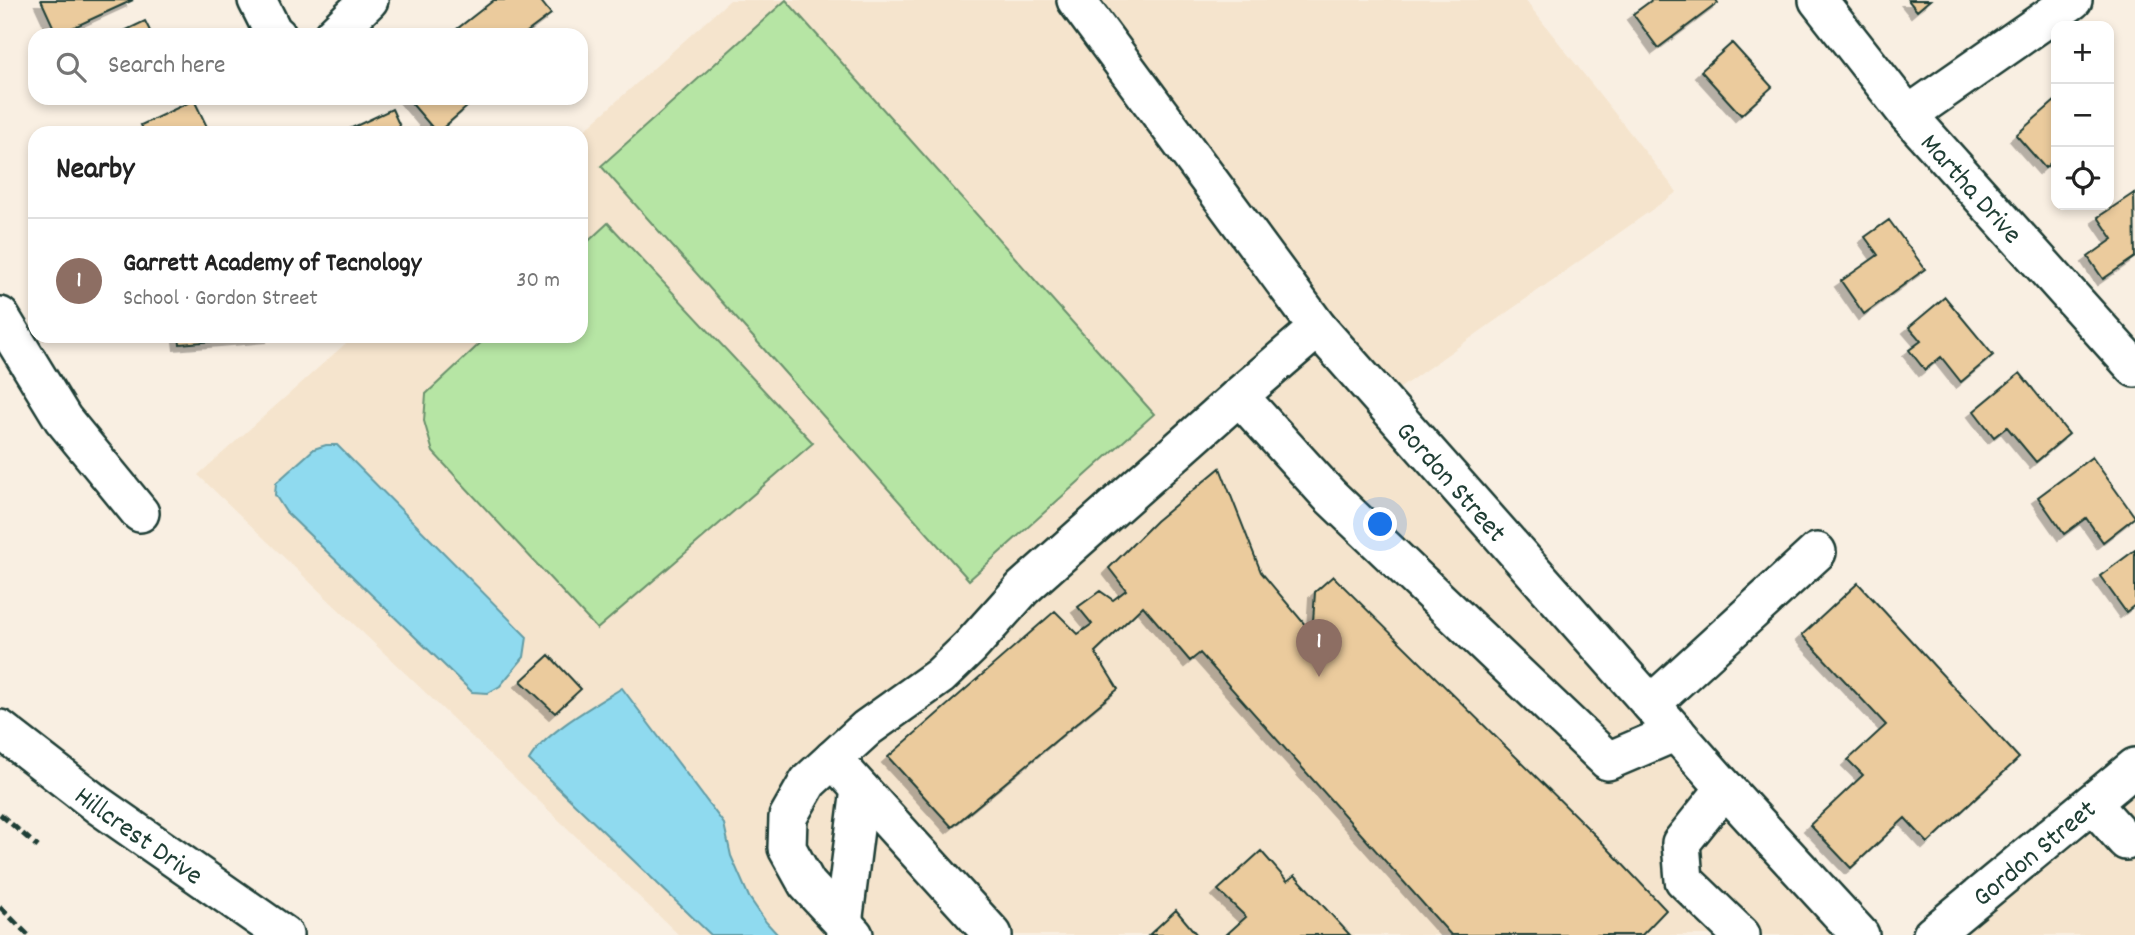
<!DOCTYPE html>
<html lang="en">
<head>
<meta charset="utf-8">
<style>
	body { margin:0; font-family:Dekko,sans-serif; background:#f6f6f6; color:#222 }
	.controls { position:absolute; right:21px; top:21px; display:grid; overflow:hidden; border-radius:14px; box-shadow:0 4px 10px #0003 }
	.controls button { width:63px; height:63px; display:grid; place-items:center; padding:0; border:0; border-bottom:2px solid #e0e0e0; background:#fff; color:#222; font:35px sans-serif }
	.you { position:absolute; left:1381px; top:525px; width:24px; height:24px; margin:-18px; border:5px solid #fff; border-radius:50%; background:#1a73e8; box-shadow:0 0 0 10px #1a73e833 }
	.badge { display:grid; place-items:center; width:46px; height:46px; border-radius:50%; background:#c8321e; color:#fff; font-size:23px; font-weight:700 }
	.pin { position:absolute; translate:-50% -58px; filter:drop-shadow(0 2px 4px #0008) }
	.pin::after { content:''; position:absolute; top:37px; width:24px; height:21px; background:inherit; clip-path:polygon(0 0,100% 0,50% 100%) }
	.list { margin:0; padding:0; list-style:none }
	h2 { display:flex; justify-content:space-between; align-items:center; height:91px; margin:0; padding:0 28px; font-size:30px }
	h2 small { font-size:23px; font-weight:400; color:#767676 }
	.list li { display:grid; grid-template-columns:46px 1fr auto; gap:21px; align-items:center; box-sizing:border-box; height:126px; padding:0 28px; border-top:2px solid #e0e0e0 }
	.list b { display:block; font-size:26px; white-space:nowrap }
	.list p { margin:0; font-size:23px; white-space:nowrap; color:#767676 }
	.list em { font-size:23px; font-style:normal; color:#767676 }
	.icon { flex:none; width:38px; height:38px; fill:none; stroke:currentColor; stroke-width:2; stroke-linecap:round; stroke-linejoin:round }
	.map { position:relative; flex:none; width:2135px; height:935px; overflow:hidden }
	.search { position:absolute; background:#fff; box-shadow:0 4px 10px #0003; left:28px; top:28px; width:560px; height:77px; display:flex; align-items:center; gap:18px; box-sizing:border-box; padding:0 24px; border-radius:21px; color:#767676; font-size:26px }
	.panel { position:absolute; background:#fff; box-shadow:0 4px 10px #0003; left:28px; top:126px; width:560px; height:217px; border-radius:21px }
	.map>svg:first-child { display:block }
	.built { fill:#f5e4cd }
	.green { fill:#b6e5a4; stroke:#6a916c; stroke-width:2 }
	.water { fill:#8fdaef; stroke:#629ba4; stroke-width:2 }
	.building { fill:#ebcb9d; stroke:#1f3d34; stroke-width:2; filter:url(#shadow) }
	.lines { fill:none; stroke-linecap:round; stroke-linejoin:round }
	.minor-casing { stroke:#1f3d34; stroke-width:42 }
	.minor { stroke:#fff; stroke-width:37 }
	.rail { stroke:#1f3d34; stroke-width:5; stroke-dasharray:10 5; stroke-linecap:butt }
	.labels { text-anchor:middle; stroke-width:7; stroke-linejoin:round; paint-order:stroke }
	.street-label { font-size:28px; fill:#1f3d34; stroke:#fff }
</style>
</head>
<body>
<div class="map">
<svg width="2135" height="935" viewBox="0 0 2135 935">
	<defs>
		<filter id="shadow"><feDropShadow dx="-6" dy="6" stdDeviation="0" flood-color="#0004"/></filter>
	</defs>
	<rect width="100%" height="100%" fill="#f9efe2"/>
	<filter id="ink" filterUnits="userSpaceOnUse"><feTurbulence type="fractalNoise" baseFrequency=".0143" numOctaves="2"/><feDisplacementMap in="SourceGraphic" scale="14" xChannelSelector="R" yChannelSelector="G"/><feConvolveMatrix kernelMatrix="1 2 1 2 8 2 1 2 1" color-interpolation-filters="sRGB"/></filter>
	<g filter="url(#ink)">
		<path class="built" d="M730 0H1525L1677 192 1383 400 1860 935H679L198 475 354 336H581V133Z
			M2135 767V935H1932Z"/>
		<path class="green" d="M786 0 1154 414 969 580 601 166Z
			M608 223 813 443 597 629 433 452 424 421 426 394 488 336H581V248Z"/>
		<path class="water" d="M326 445H337L527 637 524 657 500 686 488 693 472 692 286 512 275 495 276 483 314 449Z
			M622 688 724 824 731 856 749 897 766 922 778 935H711L529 760C544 733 596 704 622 688Z"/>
		<path class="building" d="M41 0H133L57 35Z
			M494 0H540L551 14 523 35H462L457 29Z
			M1652 0H1716L1718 3 1658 48 1633 14Z
			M1908 0H1930L1917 11Z
			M145 21 152 35H116Z
			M1732 43 1772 87 1741 115 1701 71Z
			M407 98H459L467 107 437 133Z
			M194 100 210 133H145L141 125Z
			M2056 100V158L2045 168 2016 135Z
			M392 109 403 133H341Z
			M2134 193 2135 257 2103 279 2088 257 2113 239 2098 217Z
			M1889 220 1925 269 1864 314 1841 281 1878 255 1865 237Z
			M1945 297 1993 355 1961 382 1941 357 1925 370 1909 350 1921 341 1909 327Z
			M179 336H273L180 344Z
			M2020 373 2069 434 2036 462 2007 427 1994 437 1974 411Z
			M2092 457 2135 517 2103 542 2086 518 2064 534 2038 497Z
			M1220 468 1261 572 1306 626 1313 622 1315 592 1333 576 1597 837 1666 910 1642 935H1451L1200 653 1190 661 1143 606 1095 652 1118 689 952 827 888 757 1055 611 1078 634 1092 624 1078 607 1100 591 1113 600 1126 590 1109 568 1156 521Z
			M2135 550V605L2126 612 2100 576Z
			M1858 583 2019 758 1928 843 1905 818 1851 868 1810 825 1863 775 1848 760 1886 725 1802 635Z
			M549 655 581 689 555 713 521 681Z
			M1261 851 1287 881 1295 875 1350 935H1226L1246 917 1218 890Z
			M1176 910 1197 935H1149Z"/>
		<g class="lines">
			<defs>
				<g id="minor">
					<path d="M257 0 273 32 277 35"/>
					<path id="s1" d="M1076 0 1318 328 1725 788 1860 935"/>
					<path id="s2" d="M1818 0 1908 115 2135 368"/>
					<path d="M333 35 369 0"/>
					<path d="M1908 115 2073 0"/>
					<path d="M0 316 63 419 140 513"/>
					<path d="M1318 328 1239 396 1329 495 1608 761 1676 732"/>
					<path d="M1651 704 1817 552"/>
					<path id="s3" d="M0 729 98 805 284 935"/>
					<path d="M833 759 993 935"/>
					<path d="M1725 788 1681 843 1684 880 1741 935"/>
					<path d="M2092 803 2126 841"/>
					<path d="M843 924 860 789"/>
					<path d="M854 935 807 884 787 848 788 817 808 782 867 728 940 676 970 647 1023 588 1239 396"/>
					<path id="s4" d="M1932 935 2135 767"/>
				</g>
			</defs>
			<use href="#minor" class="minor-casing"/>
			<use href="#minor" class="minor"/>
			<path class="rail" d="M0 814 38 847
				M0 907 28 935"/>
		</g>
	</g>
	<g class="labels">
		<g class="street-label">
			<text dy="10" stroke="none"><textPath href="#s2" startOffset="243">Martha Drive</textPath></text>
			<text dy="10" stroke="none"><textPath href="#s1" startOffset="611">Gordon Street</textPath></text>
			<text dy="10" stroke="none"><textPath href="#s3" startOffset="175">Hillcrest Drive</textPath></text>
			<text dy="10" stroke="none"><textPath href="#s4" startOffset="131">Gordon Street</textPath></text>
		</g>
	</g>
</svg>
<div class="controls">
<button>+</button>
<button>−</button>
<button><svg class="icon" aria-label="locate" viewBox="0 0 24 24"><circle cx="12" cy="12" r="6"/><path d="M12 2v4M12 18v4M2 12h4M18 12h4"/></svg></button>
</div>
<div class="you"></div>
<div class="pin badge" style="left:1319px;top:677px;background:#8d6e63">1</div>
<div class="search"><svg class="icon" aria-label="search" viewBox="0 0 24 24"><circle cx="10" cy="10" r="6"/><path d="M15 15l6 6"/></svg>Search here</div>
<section class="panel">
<h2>Nearby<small></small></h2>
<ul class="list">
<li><span class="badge" style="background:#8d6e63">1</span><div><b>Garrett Academy of Tecnology</b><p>School · Gordon Street</p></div><em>30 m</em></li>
</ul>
</section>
</div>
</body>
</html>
